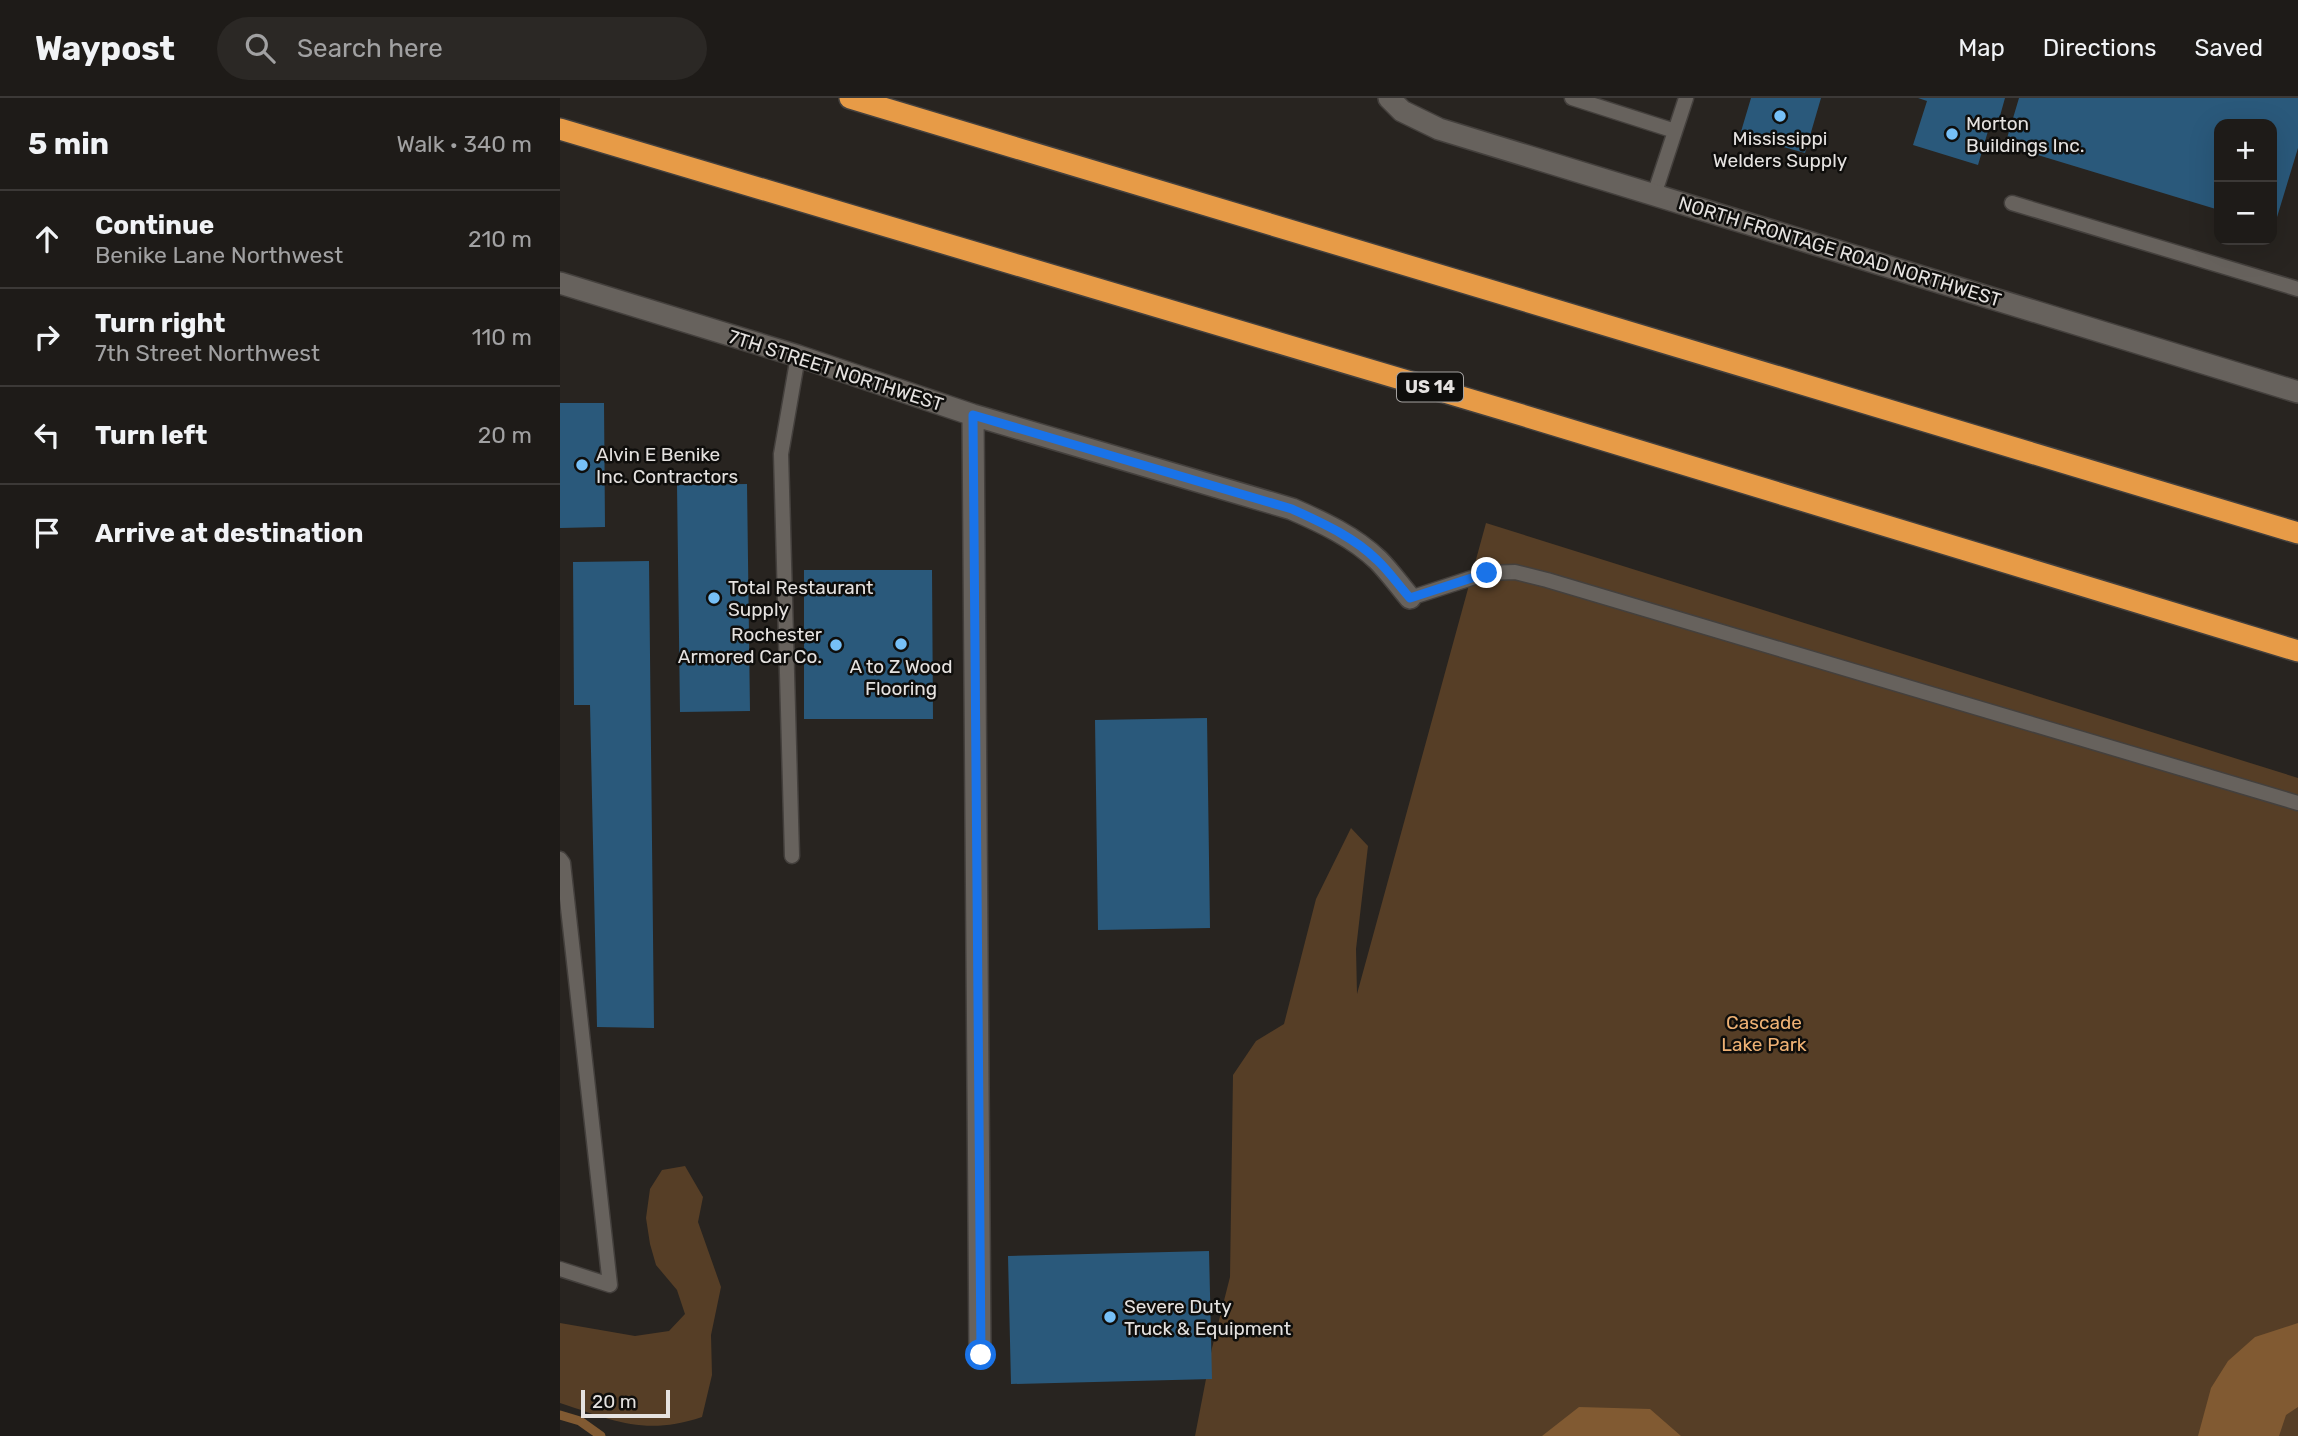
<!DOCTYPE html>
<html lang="en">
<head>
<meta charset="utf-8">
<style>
	body { margin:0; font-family:Rubik,sans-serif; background:#2b2825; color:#f1f3f6 }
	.controls { position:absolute; right:21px; top:21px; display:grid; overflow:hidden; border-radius:14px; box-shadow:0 7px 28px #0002 }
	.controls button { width:63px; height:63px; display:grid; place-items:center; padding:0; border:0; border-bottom:2px solid #3c3937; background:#1e1b18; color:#f1f3f6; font:35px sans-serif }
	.scale { position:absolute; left:21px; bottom:18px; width:89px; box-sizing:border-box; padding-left:7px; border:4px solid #e5e2e0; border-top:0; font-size:19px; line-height:24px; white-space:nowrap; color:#e5e2e0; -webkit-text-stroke:5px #0f0e0c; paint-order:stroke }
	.stop { position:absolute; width:21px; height:21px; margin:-16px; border:5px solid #1a73e8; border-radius:50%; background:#fff }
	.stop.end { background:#1a73e8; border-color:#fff; box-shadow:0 2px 7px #0008 }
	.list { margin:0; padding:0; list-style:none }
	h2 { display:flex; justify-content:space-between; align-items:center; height:91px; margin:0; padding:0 28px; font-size:30px }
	h2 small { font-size:23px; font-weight:400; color:#a1a1a2 }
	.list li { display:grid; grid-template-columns:46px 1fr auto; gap:21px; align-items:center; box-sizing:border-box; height:98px; padding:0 28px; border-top:2px solid #3c3937 }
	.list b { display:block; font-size:26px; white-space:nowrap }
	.list p { margin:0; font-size:23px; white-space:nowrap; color:#a1a1a2 }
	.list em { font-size:23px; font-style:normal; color:#a1a1a2 }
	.icon { flex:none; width:38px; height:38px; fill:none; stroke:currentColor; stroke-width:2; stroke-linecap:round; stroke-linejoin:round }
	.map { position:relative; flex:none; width:1738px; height:1338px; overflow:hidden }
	header { display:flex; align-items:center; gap:42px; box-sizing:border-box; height:98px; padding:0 35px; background:#1e1b18; border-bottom:2px solid #3c3937 }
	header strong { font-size:33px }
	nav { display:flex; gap:38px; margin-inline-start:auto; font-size:24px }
	.search { width:490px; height:63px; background:#2b2825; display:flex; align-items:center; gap:18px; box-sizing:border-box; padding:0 24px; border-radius:38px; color:#a1a1a2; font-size:26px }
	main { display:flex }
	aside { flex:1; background:#1e1b18 }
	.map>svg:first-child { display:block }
	.green { fill:#563e26 }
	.water { fill:#815a32 }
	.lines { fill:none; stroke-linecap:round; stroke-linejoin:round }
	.stream { stroke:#815a32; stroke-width:9 }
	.building { fill:#2a597b }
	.lane-casing { stroke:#44403d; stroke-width:17 }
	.street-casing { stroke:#44403d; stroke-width:24 }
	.highway-casing { stroke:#44403d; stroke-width:24 }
	.lane { stroke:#67625d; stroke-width:14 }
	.street { stroke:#67625d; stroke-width:21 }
	.highway { stroke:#e79b47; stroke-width:21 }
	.route { stroke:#1a73e8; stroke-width:9 }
	.poi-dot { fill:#76c0f7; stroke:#0f0e0c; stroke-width:2.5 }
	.labels { text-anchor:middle; stroke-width:5; stroke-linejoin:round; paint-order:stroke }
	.shield { fill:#0f0e0c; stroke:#a5a2a0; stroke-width:2 }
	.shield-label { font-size:18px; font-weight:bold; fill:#e5e2e0 }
	.poi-label { font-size:19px; fill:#e5e2e0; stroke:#0f0e0c; text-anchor:start }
	.street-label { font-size:19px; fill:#e5e2e0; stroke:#0f0e0c }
	.park-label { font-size:19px; fill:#eeb174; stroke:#0f0e0c }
</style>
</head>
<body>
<header>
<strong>Waypost</strong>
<div class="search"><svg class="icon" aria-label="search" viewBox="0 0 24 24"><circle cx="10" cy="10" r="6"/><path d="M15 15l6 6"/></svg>Search here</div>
<nav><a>Map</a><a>Directions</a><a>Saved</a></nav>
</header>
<main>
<aside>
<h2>5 min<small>Walk · 340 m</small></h2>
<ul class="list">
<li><svg class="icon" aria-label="ahead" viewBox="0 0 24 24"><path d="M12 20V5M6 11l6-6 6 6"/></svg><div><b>Continue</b><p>Benike Lane Northwest</p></div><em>210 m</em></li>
<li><svg class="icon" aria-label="right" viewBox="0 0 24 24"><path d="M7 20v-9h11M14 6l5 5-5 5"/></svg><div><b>Turn right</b><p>7th Street Northwest</p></div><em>110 m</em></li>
<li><svg class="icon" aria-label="left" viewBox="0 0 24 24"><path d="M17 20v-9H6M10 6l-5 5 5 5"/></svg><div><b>Turn left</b></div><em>20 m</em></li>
<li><svg class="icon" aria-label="arrive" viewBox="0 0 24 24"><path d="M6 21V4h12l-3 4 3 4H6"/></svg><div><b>Arrive at destination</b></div></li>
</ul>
</aside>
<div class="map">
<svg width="1738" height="1338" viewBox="0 0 1738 1338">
	<rect width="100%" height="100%" fill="#282420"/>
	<path class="green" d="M926 425 1738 680V1338H635L652 1250 670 1179 673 977 696 943 724 926 756 801 791 730 808 748 796 851 797 896Z
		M125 1068 143 1099 138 1124 161 1189 151 1237 152 1277 142 1319C85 1338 55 1323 0 1305V1225L75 1238 109 1233 125 1216 117 1192 96 1167 90 1146 86 1120 90 1091 102 1072Z"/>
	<path class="water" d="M1738 1225V1309L1726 1317 1719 1338H1638L1651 1290 1668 1263 1695 1239Z
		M1019 1309 1090 1311 1121 1338H982Z"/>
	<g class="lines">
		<path class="stream" d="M0 1317 20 1323 41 1338"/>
	</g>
	<path class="building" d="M1191 0H1261L1245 55 1180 37Z
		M1358 0H1445L1438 25 1431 23 1418 67 1353 47 1367 3Z
		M1459 0H1738V50L1714 129 1712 128V26H1659V112L1445 47Z
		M0 305H44L45 429 0 430Z
		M187 386 190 613 120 614 117 387Z
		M89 463 94 930 37 929 30 607H14L13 464Z
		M244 472H372L373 621H244Z
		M647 620 650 830 538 832 535 622Z
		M649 1153 652 1281 451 1286 448 1158Z"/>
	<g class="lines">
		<defs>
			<path id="lane" d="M1012 0 1115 33
				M1094 97 1126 0
				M1452 105 1738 191
				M850 500 927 475 955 474 987 482 1738 705
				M232 758 221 356 238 258
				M0 761 3 765 50 1187 0 1171"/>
			<path id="street" d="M829 0 842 13 879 31 1738 294
				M0 185 238 258 413 317 732 411C762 424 794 439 818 462 829 473 839 487 850 500
				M413 317 420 1257"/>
			<path id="highway" d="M290 0 1738 435
				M0 31 965 318 1738 553"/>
		</defs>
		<use href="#lane" class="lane-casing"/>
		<use href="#street" class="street-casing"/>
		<use href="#highway" class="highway-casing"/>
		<use href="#lane" class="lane"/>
		<use href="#street" class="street"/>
		<use href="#highway" class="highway"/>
	</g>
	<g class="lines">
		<path class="route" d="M421 1257 413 317 732 411C762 425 794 439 817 462 829 473 839 488 850 500L927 475"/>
	</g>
	<g class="poi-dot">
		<circle cx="1220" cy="18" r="7"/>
		<circle cx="1392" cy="36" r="7"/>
		<circle cx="22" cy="367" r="7"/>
		<circle cx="154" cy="500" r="7"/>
		<circle cx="341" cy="546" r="7"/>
		<circle cx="276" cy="547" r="7"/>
		<circle cx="550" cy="1219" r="7"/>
	</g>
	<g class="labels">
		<rect class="shield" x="837" y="274.5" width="66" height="29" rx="5"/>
		<g class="shield-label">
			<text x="870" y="295">US 14</text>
		</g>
		<g class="poi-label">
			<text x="1406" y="32">Morton<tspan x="1406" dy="22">Buildings Inc.</tspan></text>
			<text x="1220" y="47" text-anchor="middle">Mississippi<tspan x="1220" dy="22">Welders Supply</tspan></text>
			<text x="36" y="363">Alvin E Benike<tspan x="36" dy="22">Inc. Contractors</tspan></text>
			<text x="168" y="496">Total Restaurant<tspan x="168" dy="22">Supply</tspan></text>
			<text x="262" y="543" text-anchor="end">Rochester<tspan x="262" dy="22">Armored Car Co.</tspan></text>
			<text x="341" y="575" text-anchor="middle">A to Z Wood<tspan x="341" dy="22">Flooring</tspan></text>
			<text x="564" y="1215">Severe Duty<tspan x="564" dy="22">Truck &amp; Equipment</tspan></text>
		</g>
		<g class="street-label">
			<text transform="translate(1280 153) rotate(17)" y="7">NORTH FRONTAGE ROAD NORTHWEST</text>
			<text transform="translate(276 272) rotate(18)" y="7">7TH STREET NORTHWEST</text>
		</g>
		<g class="park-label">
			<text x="1204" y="931">Cascade<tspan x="1204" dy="22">Lake Park</tspan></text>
		</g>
	</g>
</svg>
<div class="controls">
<button>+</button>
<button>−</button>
</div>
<div class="scale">20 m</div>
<div class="stop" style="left:421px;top:1257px"></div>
<div class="stop end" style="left:927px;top:475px"></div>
</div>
</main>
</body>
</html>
